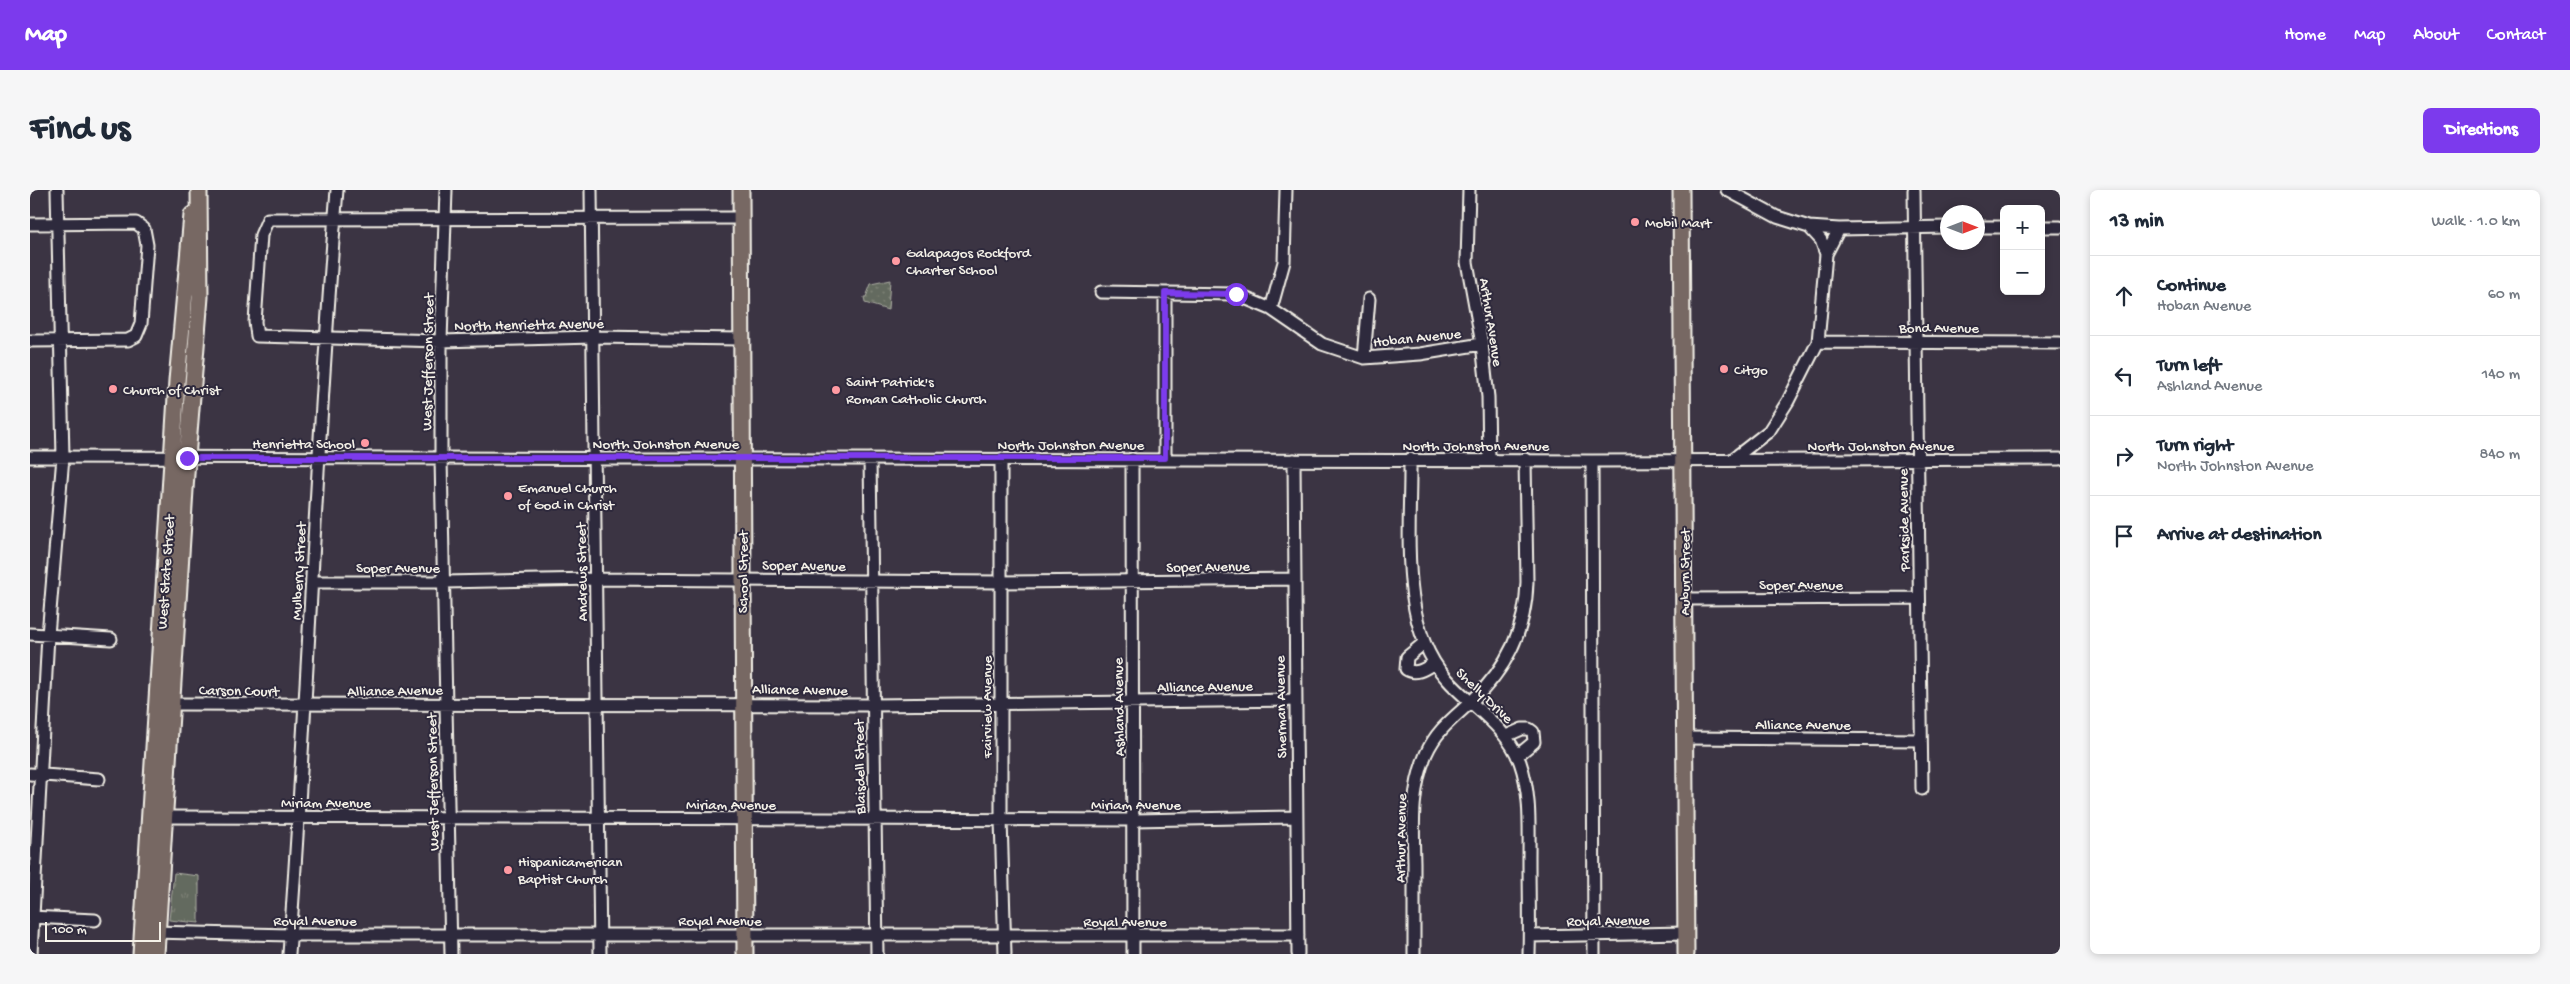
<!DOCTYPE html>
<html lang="en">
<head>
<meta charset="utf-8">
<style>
	body { margin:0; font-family:"Gochi Hand",sans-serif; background:#f6f6f7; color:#1f2937 }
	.controls { position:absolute; right:15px; top:15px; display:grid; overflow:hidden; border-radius:8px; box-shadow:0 2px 8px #0003 }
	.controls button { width:45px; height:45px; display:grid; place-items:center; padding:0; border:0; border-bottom:1px solid #e0e1e3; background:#fff; color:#1f2937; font:25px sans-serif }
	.compass { position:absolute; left:1910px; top:15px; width:45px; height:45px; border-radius:50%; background:#fff; box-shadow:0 2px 8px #0003; rotate:90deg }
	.scale { position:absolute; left:15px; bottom:12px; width:116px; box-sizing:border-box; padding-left:5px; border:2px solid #f4f1e8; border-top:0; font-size:14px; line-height:18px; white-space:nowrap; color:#f4f1e8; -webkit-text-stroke:4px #2f2a3d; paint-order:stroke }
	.stop { position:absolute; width:15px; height:15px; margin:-11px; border:4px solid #7c3aed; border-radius:50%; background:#fff }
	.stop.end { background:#7c3aed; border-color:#fff; box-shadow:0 1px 5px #0008 }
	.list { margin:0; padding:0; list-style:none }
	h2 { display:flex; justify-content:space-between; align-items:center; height:65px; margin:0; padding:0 20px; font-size:21px }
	h2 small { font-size:16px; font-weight:400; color:#747a83 }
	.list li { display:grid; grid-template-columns:32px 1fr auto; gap:15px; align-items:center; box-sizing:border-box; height:80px; padding:0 20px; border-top:1px solid #e0e1e3 }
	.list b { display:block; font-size:19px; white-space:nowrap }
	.list p { margin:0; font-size:16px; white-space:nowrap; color:#747a83 }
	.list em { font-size:16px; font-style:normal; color:#747a83 }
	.icon { flex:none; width:28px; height:28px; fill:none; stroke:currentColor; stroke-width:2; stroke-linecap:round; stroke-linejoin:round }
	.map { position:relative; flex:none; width:2030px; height:764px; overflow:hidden; border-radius:8px }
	header { display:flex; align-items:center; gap:30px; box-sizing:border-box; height:70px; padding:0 25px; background:#7c3aed; color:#fff }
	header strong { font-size:24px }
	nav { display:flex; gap:28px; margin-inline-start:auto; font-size:18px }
	.intro { display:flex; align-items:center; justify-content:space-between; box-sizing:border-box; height:120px; padding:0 30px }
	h1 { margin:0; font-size:35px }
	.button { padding:12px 22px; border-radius:8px; background:#7c3aed; color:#fff; font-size:18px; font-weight:700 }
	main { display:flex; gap:30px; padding:0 30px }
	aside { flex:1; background:#fff; border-radius:8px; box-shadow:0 2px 8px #0003 }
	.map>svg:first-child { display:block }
	.grass { fill:url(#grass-tufts); stroke:#acaea3 }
	.park { fill:url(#park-dots); stroke:#acaea3 }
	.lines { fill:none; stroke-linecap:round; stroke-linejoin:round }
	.minor-casing { stroke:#f4f1e8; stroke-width:15 }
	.major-casing { stroke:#f4f1e8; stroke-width:19 }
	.minor { stroke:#2f2a3d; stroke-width:11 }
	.major { stroke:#776864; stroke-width:15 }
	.route { stroke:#7c3aed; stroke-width:6 }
	.poi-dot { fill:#ff9aa2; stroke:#2f2a3d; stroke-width:2 }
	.labels { text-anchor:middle; stroke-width:4; stroke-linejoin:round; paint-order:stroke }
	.poi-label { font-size:15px; fill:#f4f1e8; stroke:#2f2a3d; text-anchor:start }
	.street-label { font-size:15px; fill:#f4f1e8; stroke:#2f2a3d }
</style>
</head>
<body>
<header>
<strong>Map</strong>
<nav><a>Home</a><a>Map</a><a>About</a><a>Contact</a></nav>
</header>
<div class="intro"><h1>Find us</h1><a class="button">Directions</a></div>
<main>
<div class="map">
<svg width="2030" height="764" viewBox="0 0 2030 764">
	<defs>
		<pattern id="grass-tufts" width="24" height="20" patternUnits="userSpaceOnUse" patternTransform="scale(1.25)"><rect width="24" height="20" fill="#646a5e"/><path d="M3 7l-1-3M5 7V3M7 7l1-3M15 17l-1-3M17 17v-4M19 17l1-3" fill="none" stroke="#7b8075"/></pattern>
		<pattern id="park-dots" width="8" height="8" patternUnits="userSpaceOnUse" patternTransform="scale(1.25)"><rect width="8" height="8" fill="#646a5e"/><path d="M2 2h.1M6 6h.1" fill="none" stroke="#7b8075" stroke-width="1.8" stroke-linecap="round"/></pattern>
	</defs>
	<rect width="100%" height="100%" fill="#3b3443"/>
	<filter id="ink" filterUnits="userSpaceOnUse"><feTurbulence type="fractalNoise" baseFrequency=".02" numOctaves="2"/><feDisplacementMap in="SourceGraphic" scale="10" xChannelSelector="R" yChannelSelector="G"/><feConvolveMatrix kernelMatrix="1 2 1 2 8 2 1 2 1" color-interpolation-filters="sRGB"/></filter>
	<g filter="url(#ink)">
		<path class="grass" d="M144 683 169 686V733L139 730Z"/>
		<path class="park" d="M860 90 858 120 835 113 834 107H836L841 94Z"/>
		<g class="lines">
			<defs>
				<path id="minor" d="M416 0 411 151V268L421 764
					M561 0 570 764
					M1439 0 1437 72 1452 154 1458 207 1459 269
					M1697 0 1747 27 1779 37 1791 50 1796 64 1809 39 1918 37
					M1884 0 1892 599
					M710 28 238 29 231 45 225 132 227 146 411 151 563 147 711 149
					M0 34 106 33 114 39 117 55 111 134 106 146 98 150 0 151
					M1779 37 1809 39
					M1948 37H1974
					M2011 37H2030
					M1071 102 1205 104 1241 119 1292 154 1334 168 1390 164 1452 154
					M1135 103V269
					M1241 119 1254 72 1256 0
					M1788 152 2030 153
					M1334 168 1339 109
					M0 267 1562 271 2030 269
					M840 269 847 764
					M971 269V629L975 764
					M1102 269 1103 764
					M1380 269C1381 336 1368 435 1416 488 1441 517 1475 534 1490 572 1501 603 1499 637 1499 669 1499 701 1500 732 1499 764
					M1703 269 1739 241 1758 211 1788 152 1796 64
					M1264 270 1268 764
					M1562 271 1564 764
					M283 392H415L566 389 970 392 1264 389
					M1654 409 1889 408
					M0 444 81 449
					M1394 453 1377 467 1376 479C1386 486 1396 478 1404 473
					M142 514 843 515 1265 510
					M1476 546 1492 539H1499L1503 542 1504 552 1487 566
					M1656 548 1890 550
					M0 584 69 589
					M135 627 1104 630 1266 627
					M0 727 65 730
					M121 742 260 745H1268
					M1500 746 1656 743
					M1 764 18 445 33 267 27 0
					M259 764C278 510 286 254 307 0
					M1384 764C1384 733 1384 703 1384 672 1383 635 1381 599 1396 564 1407 539 1425 527 1443 510 1478 477 1496 439 1497 392L1495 269"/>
				<path id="major" d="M711 0 715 764
					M1651 0 1656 764
					M111 764 147 191 162 25
					M126 764 157 268 170 107 169 0"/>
			</defs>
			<use href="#minor" class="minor-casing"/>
			<use href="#major" class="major-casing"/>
			<use href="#minor" class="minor"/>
			<use href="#major" class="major"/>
		</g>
	</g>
	<g class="lines" filter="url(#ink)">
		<path class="route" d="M157 268H1135V103L1206 104"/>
	</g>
	<g class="poi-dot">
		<circle cx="1605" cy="32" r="5"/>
		<circle cx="866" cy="71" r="5"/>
		<circle cx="1694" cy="179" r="5"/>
		<circle cx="83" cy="199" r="5"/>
		<circle cx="806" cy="200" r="5"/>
		<circle cx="335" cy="253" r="5"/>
		<circle cx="478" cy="306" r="5"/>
		<circle cx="478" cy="680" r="5"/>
	</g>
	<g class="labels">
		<g class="poi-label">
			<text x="1615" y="37">Mobil Mart</text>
			<text x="876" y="67">Galapagos Rockford<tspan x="876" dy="17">Charter School</tspan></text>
			<text x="1704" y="184">Citgo</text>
			<text x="816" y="196">Saint Patrick's<tspan x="816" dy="17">Roman Catholic Church</tspan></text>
			<text x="93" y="204">Church of Christ</text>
			<text x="325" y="258" text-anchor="end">Henrietta School</text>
			<text x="488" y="302">Emanuel Church<tspan x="488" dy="17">of God in Christ</tspan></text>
			<text x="488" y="676">Hispanicamerican<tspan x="488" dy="17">Baptist Church</tspan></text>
		</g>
		<g class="street-label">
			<text transform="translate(1462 132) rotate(81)" y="5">Arthur Avenue</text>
			<text transform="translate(499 134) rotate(-1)" y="5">North Henrietta Avenue</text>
			<text x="1909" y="142">Bond Avenue</text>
			<text transform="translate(1387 147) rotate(-6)" y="5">Hoban Avenue</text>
			<text transform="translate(397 172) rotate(-89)" y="5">West Jefferson Street</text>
			<text x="636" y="258">North Johnston Avenue</text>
			<text x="1041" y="259">North Johnston Avenue</text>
			<text x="1446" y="260">North Johnston Avenue</text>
			<text x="1851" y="260">North Johnston Avenue</text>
			<text transform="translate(1873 330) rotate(-91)" y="5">Parkside Avenue</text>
			<text transform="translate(774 375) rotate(1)" y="5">Soper Avenue</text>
			<text transform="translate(1178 376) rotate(-1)" y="5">Soper Avenue</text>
			<text x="368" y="382">Soper Avenue</text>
			<text transform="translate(268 381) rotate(-87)" y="5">Mulberry Street</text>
			<text transform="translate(135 382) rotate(-86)" y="5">West State Street</text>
			<text transform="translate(551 382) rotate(-91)" y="5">Andrews Street</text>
			<text transform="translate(712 382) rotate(-90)" y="5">School Street</text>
			<text transform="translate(1654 382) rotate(-90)" y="5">Auburn Street</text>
			<text x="1771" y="399">Soper Avenue</text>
			<text transform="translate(1175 496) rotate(-1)" y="5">Alliance Avenue</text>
			<text transform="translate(770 499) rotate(1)" y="5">Alliance Avenue</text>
			<text transform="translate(209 500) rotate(1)" y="5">Carson Court</text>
			<text transform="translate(365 500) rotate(-1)" y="5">Alliance Avenue</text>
			<text transform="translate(1455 505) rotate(44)" y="5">Shelly Drive</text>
			<text transform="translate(956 517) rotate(-90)" y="5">Fairview Avenue</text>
			<text transform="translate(1088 517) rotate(-91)" y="5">Ashland Avenue</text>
			<text transform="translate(1250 517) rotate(-91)" y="5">Sherman Avenue</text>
			<text x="1773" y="539">Alliance Avenue</text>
			<text transform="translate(829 577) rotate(-91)" y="5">Blaisdell Street</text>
			<text transform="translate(402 592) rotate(-91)" y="5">West Jefferson Street</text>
			<text x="296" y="617">Miriam Avenue</text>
			<text x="701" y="619">Miriam Avenue</text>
			<text x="1106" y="619">Miriam Avenue</text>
			<text transform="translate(1370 648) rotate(-89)" y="5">Arthur Avenue</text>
			<text x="285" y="735">Royal Avenue</text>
			<text x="690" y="735">Royal Avenue</text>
			<text transform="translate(1578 730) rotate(-1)" y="5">Royal Avenue</text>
			<text x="1095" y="736">Royal Avenue</text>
		</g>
	</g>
</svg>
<div class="controls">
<button>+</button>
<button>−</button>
</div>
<svg class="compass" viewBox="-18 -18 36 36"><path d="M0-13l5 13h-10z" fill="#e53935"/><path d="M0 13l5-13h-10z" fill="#747a83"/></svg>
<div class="scale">100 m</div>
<div class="stop" style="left:1206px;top:104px"></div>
<div class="stop end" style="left:157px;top:268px"></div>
</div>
<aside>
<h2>13 min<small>Walk · 1.0 km</small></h2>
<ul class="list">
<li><svg class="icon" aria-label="ahead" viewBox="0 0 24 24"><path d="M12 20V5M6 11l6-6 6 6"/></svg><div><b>Continue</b><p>Hoban Avenue</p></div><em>60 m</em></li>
<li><svg class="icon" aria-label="left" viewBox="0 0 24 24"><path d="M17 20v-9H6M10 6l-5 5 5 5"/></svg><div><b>Turn left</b><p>Ashland Avenue</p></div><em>140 m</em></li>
<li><svg class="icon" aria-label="right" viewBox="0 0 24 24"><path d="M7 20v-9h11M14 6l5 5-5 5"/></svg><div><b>Turn right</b><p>North Johnston Avenue</p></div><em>840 m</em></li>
<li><svg class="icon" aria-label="arrive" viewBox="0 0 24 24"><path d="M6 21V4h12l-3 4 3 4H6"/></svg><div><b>Arrive at destination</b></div></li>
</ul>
</aside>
</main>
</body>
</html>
